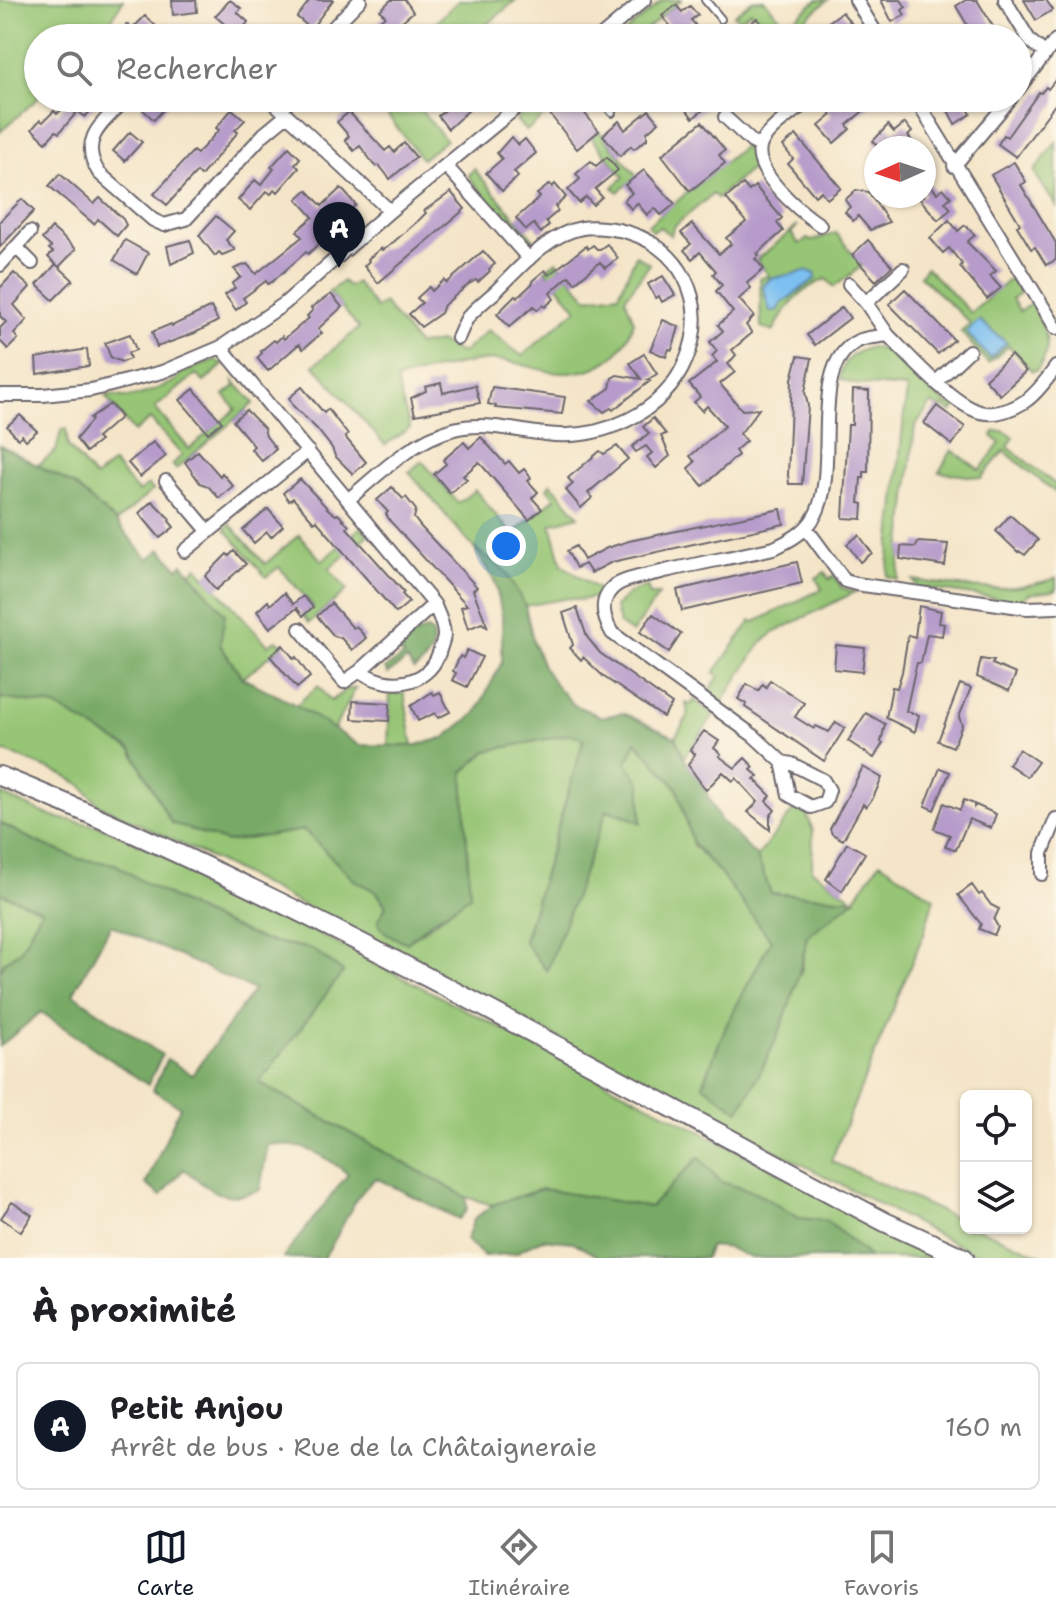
<!DOCTYPE html>
<html lang="fr">
<head>
<meta charset="utf-8">
<style>
	body { margin:0; font-family:"Shantell Sans",sans-serif; background:#f2f2f2; color:#202124 }
	.controls { position:absolute; right:24px; bottom:24px; display:grid; overflow:hidden; border-radius:12px; box-shadow:0 2px 6px #0004 }
	.controls button { width:72px; height:72px; display:grid; place-items:center; padding:0; border:0; border-bottom:2px solid #e0e0e0; background:#fff; color:#202124; font:40px sans-serif }
	.compass { position:absolute; left:864px; top:136px; width:72px; height:72px; border-radius:50%; background:#fff; box-shadow:0 2px 6px #0004; rotate:267deg }
	.you { position:absolute; left:506px; top:546px; width:28px; height:28px; margin:-20px; border:6px solid #fff; border-radius:50%; background:#1a73e8; box-shadow:0 0 0 12px #1a73e833 }
	.badge { display:grid; place-items:center; width:52px; height:52px; border-radius:50%; background:#111827; color:#fff; font-size:26px; font-weight:700 }
	.pin { position:absolute; translate:-50% -66px; filter:drop-shadow(0 2px 4px #0008) }
	.pin::after { content:''; position:absolute; top:42px; width:28px; height:24px; background:inherit; clip-path:polygon(0 0,100% 0,50% 100%) }
	.list { margin:0; padding:0; list-style:none }
	h2 { display:flex; justify-content:space-between; align-items:center; height:104px; margin:0; padding:0 32px; font-size:34px }
	h2 small { font-size:26px; font-weight:400; color:#757577 }
	.list li { display:grid; grid-template-columns:52px 1fr auto; gap:24px; align-items:center; box-sizing:border-box; height:128px; margin:0 16px 16px; padding:0 16px; border:2px solid #e0e0e0; border-radius:12px }
	.list b { display:block; font-size:30px; white-space:nowrap }
	.list p { margin:0; font-size:26px; white-space:nowrap; color:#757577 }
	.list em { font-size:26px; font-style:normal; color:#757577 }
	.icon { flex:none; width:44px; height:44px; fill:none; stroke:currentColor; stroke-width:2; stroke-linecap:round; stroke-linejoin:round }
	.map { position:relative; flex:none; width:1056px; height:1258px; overflow:hidden }
	.search { position:absolute; background:#fff; box-shadow:0 2px 6px #0004; left:24px; right:24px; top:24px; height:88px; display:flex; align-items:center; gap:20px; box-sizing:border-box; padding:0 28px; border-radius:44px; color:#757577; font-size:30px }
	.sheet { height:248px; background:#fff }
	nav { display:flex; justify-content:space-around; align-items:center; box-sizing:border-box; height:112px; border-top:2px solid #e0e0e0; background:#fff; font-size:22px; color:#757577 }
	nav a { display:grid; justify-items:center; gap:4px }
	nav .on { color:#111827 }
	.map>svg:first-child { display:block }
	.green { fill:#96c574; stroke:#5c7458; stroke-width:2 }
	.forest { fill:#78aa66; stroke:#4d6650; stroke-width:2 }
	.water { fill:#7bbff1; stroke:#4e7096; stroke-width:2 }
	.building { fill:#b69bcb }
	.lines { fill:none; stroke-linecap:round; stroke-linejoin:round }
	.service-casing { stroke:#6c666c; stroke-width:10 }
	.minor-casing { stroke:#6c666c; stroke-width:16 }
	.secondary-casing { stroke:#6c666c; stroke-width:22 }
	.service { stroke:#fff; stroke-width:6 }
	.minor { stroke:#fff; stroke-width:12 }
	.secondary { stroke:#fff; stroke-width:18 }
</style>
</head>
<body>
<div class="map">
<svg width="1056" height="1258" viewBox="0 0 1056 1258">
	<rect width="100%" height="100%" fill="#fcf5e5"/>
	<filter id="ink" filterUnits="userSpaceOnUse"><feTurbulence type="fractalNoise" baseFrequency=".0125" numOctaves="2"/><feDisplacementMap in="SourceGraphic" scale="16" xChannelSelector="R" yChannelSelector="G"/><feConvolveMatrix kernelMatrix="1 2 1 2 8 2 1 2 1" color-interpolation-filters="sRGB"/></filter>
	<filter id="wash" filterUnits="userSpaceOnUse"><feTurbulence type="fractalNoise" baseFrequency=".006" numOctaves="4" result="noise"/><feDisplacementMap in="SourceGraphic" scale="32" xChannelSelector="R" yChannelSelector="G"/><feGaussianBlur stdDeviation="1.8" result="paint"/><feColorMatrix in="noise" values="0 0 0 0 0 0 0 0 0 0 0 0 0 0 0 0 0 1.4 0 .05"/><feComposite in="paint" operator="in"/></filter>
	<g filter="url(#wash)">
		<rect width="100%" height="100%" fill="#f4e5c8"/>
		<path class="green" d="M0 0H123L106 29 97 38H38V98L0 132Z
			M459 0H516L471 38H420Z
			M663 0H681L637 38 633 33 627 38H618Z
			M753 0H764L787 25 817 0H828L783 38H774L751 11 740 20 734 15Z
			M374 98H411L446 140 422 159Z
			M541 98H566L526 131 516 120Z
			M599 131 637 176 618 192 613 187 624 177 591 137Z
			M1056 142V206L1034 172Z
			M744 146 753 155 756 174 751 169 717 198 713 194 673 227 671 236 660 227 652 231 648 225Z
			M474 169 536 242 519 235 472 181 468 175Z
			M798 225 791 233 799 244 807 239 811 241 836 233 862 266 834 287 826 279C799 289 786 307 773 332L761 327 760 278 769 276 757 260Z
			M636 255 650 264 625 298 634 321C624 357 597 374 560 373 538 372 516 359 493 360 461 362 427 371 396 380L410 428 385 445 314 365 359 328 329 292 343 281 349 287 356 282 376 308 384 303 418 345 440 342 459 352H464L488 330 522 356 577 309 545 270 557 261 587 298 619 294Z
			M926 267 971 313 1011 278 1020 293 1012 299 1020 311 1032 303C1044 331 1056 343 1037 370L1032 371 1009 346 988 363 961 332 970 323 920 276Z
			M871 347 892 352 925 384 928 381 935 387 932 391 949 406 954 402 957 405 951 412 944 407 942 409 932 403 915 426 898 580 887 576 907 388 854 384 840 379C842 359 854 352 871 347Z
			M214 360 224 364 204 382 196 374 155 408 189 449 236 409 224 395 235 386 234 381 254 403 176 469 172 465 182 455 150 419 134 432 105 396C114 394 115 396 124 397 140 398 162 386 176 381L180 374Z
			M66 429 68 446 95 478 113 463 138 492 148 485 153 490 116 522 74 485 38 465 56 451 61 430Z
			M1003 431 1014 437 1008 447 1056 485V493L1004 451 981 478 939 472 952 450 980 470 1000 443 992 436 994 432Z
			M422 461 458 503 475 490 512 534 555 498 547 488 551 483 579 516 551 524 562 565 599 590 596 597 580 600 569 598 525 606 505 571 473 547 409 472Z
			M230 524 265 564 299 535 322 561 361 527 368 535 329 569 347 590 309 623 303 616 313 606 279 567 266 577 225 529Z
			M197 567 268 645 276 640 283 645 243 678 220 645 190 573Z
			M825 572 829 579 834 576 842 588 855 592 775 632 762 642 722 702 708 692 719 676 714 673 751 621 755 622 822 589 816 578Z
			M1056 578V590L1028 594 1022 602 917 587 913 580C963 587 1007 595 1056 578Z
			M647 586 650 595H659L632 633 619 624 615 607 629 593Z
			M318 686 331 701 345 690 356 688 334 729 296 705Z
			M404 693 413 746H388L390 694Z
			M0 698 55 706 132 750 171 823 227 842 304 830 354 880 377 892 386 907 378 920 407 943 469 896 463 772 487 751 572 734 584 738 524 941 546 970 607 810 641 822V784L627 763 635 740 677 788 693 845 718 871 771 940 725 1028 703 1085 801 973 807 936 854 900 771 893 757 857 796 807 806 812 813 831 812 870 854 899 880 862 934 898 924 933 831 1161 966 1223V1228H977L1048 1258H983L221 863 99 805 81 785 64 775 6 752H0Z
			M694 700 714 715 684 757 675 737 688 716 686 702 691 705Z
			M0 794 53 817 99 826 176 860 945 1258H871L827 1221 799 1218 755 1192 721 1182 650 1207 542 1189 492 1205 466 1197 259 1082 343 972 312 949 263 940 205 915 145 883 115 864 79 859 35 841 0 823Z
			M0 893 42 909 20 951 4 962 0 972Z"/>
		<path class="forest" d="M0 445 74 485 116 522 148 559 161 549 178 568 183 564 225 614 220 645 243 678 296 705 359 745 413 746 444 738 476 713 502 662V616L495 582 473 547 505 571 525 606 534 644 543 666 556 686 574 705 602 717 623 713 675 737 684 758 705 790 720 820 757 857 771 893 855 899 807 936C797 999 771 1056 739 1111L703 1085 725 1028 771 940 718 871 693 844 677 788 636 741 627 763 641 784V823L620 813 607 810 547 971 524 942 584 739 571 734 487 751 463 772 470 896 432 921 407 943C394 937 381 934 378 920L386 906 377 892 354 880 304 830 227 842 171 823 132 750 55 706 0 698Z
			M427 630 432 633C435 651 428 660 414 670L407 660 388 674 385 669 404 656 398 648 418 633Z
			M0 823 35 841 79 859 115 864 145 883 205 915 263 940 312 949 343 972 259 1083 466 1197 467 1210 459 1219 376 1178C349 1199 343 1233 323 1258H283L348 1174C321 1152 303 1144 268 1144L260 1190C224 1204 211 1191 184 1169L161 1196 146 1184 180 1107 153 1090 167 1059 192 1075 254 990 111 925 73 994 162 1055 148 1085 41 1012 0 1046V972L4 962 20 951 42 910 0 893Z
			M699 1157 721 1182 755 1192 799 1218 827 1221 871 1258H751L729 1248 710 1246 705 1258H601L573 1242 542 1239 516 1253 484 1256 466 1240 474 1219 492 1205 542 1189 650 1207Z"/>
		<path class="water" d="M806 271 815 273 816 278 782 303 777 311 770 312 763 286 770 279Z
			M979 320 1007 343 990 358 966 332Z"/>
		<g id="blocks">
			<path class="building" d="M172 0H196L197 12 173 15Z
				M230 0 241 8 237 12 248 22 245 26 258 38H241L215 16Z
				M310 0H333L311 29 297 17Z
				M391 0H405L410 7 413 12 401 22 415 38H395L390 33 384 38H359L385 16 380 10Z
				M881 0H901L906 7 902 10 905 15 892 22Z
				M966 0H977L1000 38H975L956 6Z
				M1024 0H1046L1053 10 1036 20Z
				M676 5 682 12 690 6 698 15 691 20 706 38H660L672 28 662 16Z
				M842 12 852 24 848 28 851 32 844 38H807Z
				M145 16 157 27 147 38 115 37 127 24 132 29Z
				M757 18 774 38H734Z
				M1056 79V103L1016 157 998 144 1004 135 1007 137 1039 92 1041 93 1046 87 1048 89Z
				M80 98H102L85 117 78 111 59 133 56 131 46 142 32 129 40 120 43 122 54 111 57 114 69 102 73 106Z
				M151 98H174L154 120 141 108Z
				M460 98H482L448 129 438 116Z
				M566 98 574 104 582 98 589 106 583 111 599 131 577 149 549 113Z
				M677 98H718L693 118Z
				M852 98H878L847 125 850 129 834 143 819 126 832 115 827 109 831 106 836 102 841 108Z
				M953 98H962L971 114 955 124 944 103Z
				M232 109 245 120 235 130 238 132 201 176 197 172 167 205 154 194 193 151 197 154 219 130 216 128Z
				M649 110 659 122 647 132V139L634 149 631 146 620 156 603 135 619 121 625 130Z
				M349 112 385 151 390 147 394 152 404 143 416 157 390 179 379 165 376 167 360 146 354 151 345 140 349 136 337 122Z
				M702 122 725 150 719 155 725 163 690 191 662 155Z
				M905 123 912 132 908 136 918 148H879L873 141 888 125 894 132Z
				M130 132 142 142 125 161 113 151Z
				M796 135 841 188 827 199 821 191 815 196 788 164 793 159 783 146Z
				M511 137 518 145 525 139 536 153 514 172 518 177 502 191 486 173 502 159 497 153Z
				M289 147 300 158 295 164 299 168 278 192 275 189 271 194 267 191 250 210 238 200 255 180 261 185 274 169 271 167Z
				M607 157 618 170 595 189 602 197 593 205 586 197 579 203 568 190 580 179 576 174 591 161 596 166Z
				M1014 162 1026 182 1021 185 1056 243V260L1046 265 1035 247 1031 249 1017 226 1020 224 991 175Z
				M644 170 675 204 661 215 655 208 647 215 637 203 631 209 624 200 632 193 625 185Z
				M60 174 94 204 100 198 123 219 126 225 117 236 98 219 94 224 49 186Z
				M924 178 937 193 943 188 951 197 945 202 951 209 938 220 918 197 924 196Z
				M550 184 552 187 555 184 566 197 555 207 558 211 546 221 549 225 541 233 534 224 526 230 516 218 540 197 537 194Z
				M743 184 749 191 755 186 766 199 782 218 777 223 783 231 757 254 759 256 755 259 764 269 747 283 751 288 739 299 754 316 746 325 752 333 732 350 736 355 728 364 735 372 720 384 742 410 759 409 740 434 746 441 735 451 738 455 703 486 688 468 695 462 690 456 725 426 707 406 702 411 694 402 700 397 689 384 717 362 712 356 717 351 710 342 723 331 718 325 733 312 716 291 722 285 713 274 716 271 700 252 692 259 684 250 691 244 681 233 692 224 719 254 731 244 726 238 746 222 726 198Z
				M341 188 356 205 324 234 326 237 308 254 306 252 272 282 268 284 266 281 243 298 246 302 236 310 225 295 235 288 232 284 241 277 234 269 247 264 256 274 302 237 297 231 313 217 297 199 307 190 322 206Z
				M856 190 868 192 889 222 870 230 858 216 853 221 845 212 850 207 845 200Z
				M451 192 465 209 378 283 364 266 369 261 368 259 381 248 382 250 389 246 420 219 426 213 424 211Z
				M22 199 34 211 0 247V221Z
				M216 216 234 231 226 240 235 250 222 255 219 252 215 256 199 235Z
				M949 220 958 231 965 225 975 235 967 242 996 271 990 276 1001 288 987 299 960 267 962 264 949 248 943 253 930 238Z
				M52 228 76 249 59 267 48 257 53 252 49 249 51 247 42 239Z
				M125 240 148 253 137 274 114 260Z
				M190 240 194 253 171 264 167 246Z
				M868 240 892 266 876 281 852 255Z
				M607 244 618 258 605 268 600 262 575 283 569 276 550 293 554 299 545 307 543 305 537 310 534 306 509 327 497 314 515 296 517 298 533 283 532 281 545 270 549 275 586 246 588 249 593 245 597 249H600Z
				M483 251 495 264 489 269 490 271 478 282 476 280 469 284 444 305 441 313 421 327 409 314 422 303 417 298 429 287 432 291 444 280 447 283Z
				M56 264 73 280 53 300 37 285Z
				M14 273 30 287 14 305 27 320 14 334 18 339 8 349 0 341V328L6 322 0 316V288Z
				M663 276 675 295 662 302 659 296 655 298 648 284Z
				M905 289 954 340 938 354 889 304Z
				M331 294 342 307 318 329 322 333 303 349 299 344 268 371 257 358 262 353 261 351 274 340 276 342 282 336 284 339 309 318 307 316 313 310 311 308Z
				M211 307 218 321 195 333 157 347 152 332 171 324 172 326Z
				M842 307 850 318 815 345 807 335Z
				M663 320 679 327 672 350 669 349 666 357 650 350Z
				M130 334 136 350 128 353 130 359 122 362 111 358 105 343Z
				M87 349 89 366 37 374 36 358Z
				M644 354 657 374 647 380 650 381 613 410 611 408 604 412 591 401 610 388 612 378 617 375 641 379 630 363Z
				M1011 355 1026 371 1000 395 985 379Z
				M798 356 812 358 805 392 808 406 802 484H789L788 475 792 379Z
				M441 383 443 393 475 385 480 403 415 415 411 398 426 391 425 387Z
				M302 387 324 413 328 409 348 435 345 437 366 462 353 474 335 456 332 448 317 429 293 406 289 398Z
				M492 387 565 397 562 414 495 408 496 406 488 404Z
				M194 389 222 422 208 433 180 400Z
				M853 390 869 391 868 472H864V478H861L859 503 863 504 862 519 843 518 848 425H852Z
				M110 404 121 417 97 438 100 441 86 452 76 439 92 420 90 418Z
				M937 406 965 427 952 445 924 423Z
				M246 410 264 428 266 436 276 449 262 461 251 449 254 446 233 421Z
				M20 415 37 431 26 440 22 435 18 439 7 426Z
				M653 418 666 434 661 436 670 456 656 468 647 457 652 453 646 446 636 452 632 447 649 433 643 427Z
				M481 437 505 464 509 461 519 473 524 469 531 478 528 481 538 492 532 498 542 509 529 520 479 462 463 476 467 479 450 493 434 474 446 464 443 460 464 442 469 448Z
				M153 442 166 456 140 477 128 463Z
				M617 446 628 459 588 493 592 498 581 508 566 490 573 484 568 478 600 451 604 454Z
				M198 451 220 476 222 473 233 486 219 498 208 486 200 483 185 462Z
				M300 479 329 510 336 515 338 514 349 526 347 528 404 592 402 594 409 602 396 613 316 520 314 522 293 498 289 501 283 493Z
				M392 487 403 499 406 497 416 510 414 518 421 527 477 587 473 590 488 628 482 623 468 629 461 607 467 605 390 521 386 514 388 512 377 500Z
				M152 501 170 519 169 521 174 527 160 538 139 513Z
				M268 509 283 526 271 537 267 532 254 543 243 530Z
				M781 509 784 524 612 562 591 573 585 564 576 568 567 551 576 546 584 560 607 548 629 541Z
				M1010 515 1038 540 1025 555 1019 551 1018 552 996 531Z
				M859 535 872 553 860 562 847 544Z
				M917 542 948 544 945 566 900 559 901 546 916 547Z
				M234 551 246 564 216 590 205 576 227 554 229 556Z
				M797 562 802 583 682 611 677 590Z
				M284 593 293 604 303 596 313 607 303 616 297 608 270 628 257 611 268 601 270 605Z
				M331 603 353 628 356 626 366 638 352 650 341 638 334 636 317 616Z
				M919 606 941 611 939 623 944 624 942 636 927 634 921 663H917L915 670 906 711 919 715 915 732 886 718 892 687 897 688 902 672 908 635 915 637Z
				M577 608 587 637 600 653 672 704 663 717 604 677 583 657 581 660 570 648 573 645 563 613Z
				M653 614 681 634 669 652 640 632Z
				M283 645 294 659 296 657 310 677 297 688 270 656Z
				M836 645 865 648 862 672 834 669Z
				M467 650 482 657 467 687 452 680 456 673 453 671 460 656 463 658Z
				M981 659 994 661 992 664 1016 674 1009 691 977 677Z
				M770 680 804 703 795 717 814 729 816 726 829 732 836 722 845 728 824 761 745 707 746 704 738 699 747 684 758 691 763 684 766 687Z
				M960 684 971 688 959 717 962 725 953 747 938 741Z
				M432 692 434 695 440 692 450 712 438 718 435 713 418 721 411 706Z
				M353 701 390 703 389 721 352 719Z
				M866 713 885 724 881 742 883 743 874 758 848 741Z
				M704 731 719 741 714 748 721 754 719 756 735 768 745 758 754 767 751 770 758 776 754 779 771 796 766 801 775 810 770 816V830L748 812 758 802 736 778 733 781 723 772 706 790 688 765 695 754 690 750Z
				M1019 749 1038 762 1027 777 1008 764Z
				M863 767 882 778 873 798 866 807 863 804 843 840 832 834 830 829Z
				M940 768 950 772 934 810 925 806Z
				M964 800 974 804V807L976 805 996 814 991 828 969 819 956 850 945 846 950 835 934 829 944 803 960 810Z
				M847 843 865 853 842 891 826 879Z
				M972 885 979 895 982 893 991 905 999 909 994 920 998 927 994 935 979 929 981 924 958 895Z
				M12 1202 32 1215 21 1232 1 1218Z"/>
		</g>
	</g>
	<g filter="url(#ink)">
		<use href="#blocks" fill-opacity="0" stroke="#6c666c" stroke-width="2"/>
		<g class="lines">
			<defs>
				<path id="service" d="M705 0 721 19
					M600 98 612 113"/>
				<path id="minor" d="M856 0 879 38
					M1005 0 1030 41 1046 54
					M323 38 360 0
					M599 38 644 0
					M1018 89 1056 40
					M127 98C104 122 77 139 99 173L153 220 164 225 186 219 264 134 287 115
					M269 98 390 211
					M812 98C798 109 768 128 761 144 750 171 801 212 820 225
					M915 98 1056 328
					M725 117 752 142 760 146
					M954 166 1011 98
					M447 167 529 259
					M16 247 32 263
					M0 265 30 232
					M849 284 866 303 888 335
					M866 303 903 269
					M221 347 434 604C438 613 444 625 444 635 444 640 440 648 439 653 427 687 387 690 360 671
					M936 382 969 351
					M0 395H43L91 390 162 372 221 347 284 304 390 211 528 98
					M166 481 209 532
					M349 499C381 472 413 440 454 429 485 421 515 431 545 434 600 441 664 414 686 360 711 302 680 243 619 230 607 228 594 226 582 228 547 234 519 269 495 292 486 300 476 308 468 317 464 323 461 332 458 338
					M806 528 845 581 856 584 1027 608 1056 607
					M185 551 308 451
					M300 629 344 682 360 671 434 604
					M782 762 789 795 811 807 825 802 829 790 823 780 792 764 782 762 754 736 612 633C602 616 598 597 618 584 630 577 651 575 665 571 701 563 738 556 774 548 789 541 804 533 813 519 843 473 805 366 858 341 866 337 879 337 888 335 909 356 952 404 980 412 996 416 1014 409 1027 400 1038 392 1048 378 1056 367
					M1042 874V853L1056 819"/>
				<path id="secondary" d="M0 776C306 900 593 1068 885 1222L964 1258"/>
			</defs>
			<use href="#service" class="service-casing"/>
			<use href="#minor" class="minor-casing"/>
			<use href="#secondary" class="secondary-casing"/>
			<use href="#service" class="service"/>
			<use href="#minor" class="minor"/>
			<use href="#secondary" class="secondary"/>
		</g>
	</g>
</svg>
<div class="controls">
<button><svg class="icon" aria-label="locate" viewBox="0 0 24 24"><circle cx="12" cy="12" r="6"/><path d="M12 2v4M12 18v4M2 12h4M18 12h4"/></svg></button>
<button><svg class="icon" aria-label="layers" viewBox="0 0 24 24"><path d="M12 4l9 5-9 5-9-5zM3 14l9 5 9-5"/></svg></button>
</div>
<svg class="compass" viewBox="-18 -18 36 36"><path d="M0-13l5 13h-10z" fill="#e53935"/><path d="M0 13l5-13h-10z" fill="#757577"/></svg>
<div class="you"></div>
<div class="pin badge" style="left:339px;top:268px">A</div>
<div class="search"><svg class="icon" aria-label="search" viewBox="0 0 24 24"><circle cx="10" cy="10" r="6"/><path d="M15 15l6 6"/></svg>Rechercher</div>
</div>
<section class="sheet">
<h2>À proximité<small></small></h2>
<ul class="list">
<li><span class="badge">A</span><div><b>Petit Anjou</b><p>Arrêt de bus · Rue de la Châtaigneraie</p></div><em>160 m</em></li>
</ul>
</section>
<nav>
<a class="on"><svg class="icon" aria-label="map" viewBox="0 0 24 24"><path d="M3 6l6-2 6 2 6-2v14l-6 2-6-2-6 2zM9 4v14M15 6v14"/></svg>Carte</a>
<a><svg class="icon" aria-label="directions" viewBox="0 0 24 24"><path d="M12 3l9 9-9 9-9-9zM9 14v-3h6M13 9l2 2-2 2"/></svg>Itinéraire</a>
<a><svg class="icon" aria-label="saved" viewBox="0 0 24 24"><path d="M7 4h10v16l-5-4-5 4z"/></svg>Favoris</a>
</nav>
</body>
</html>
